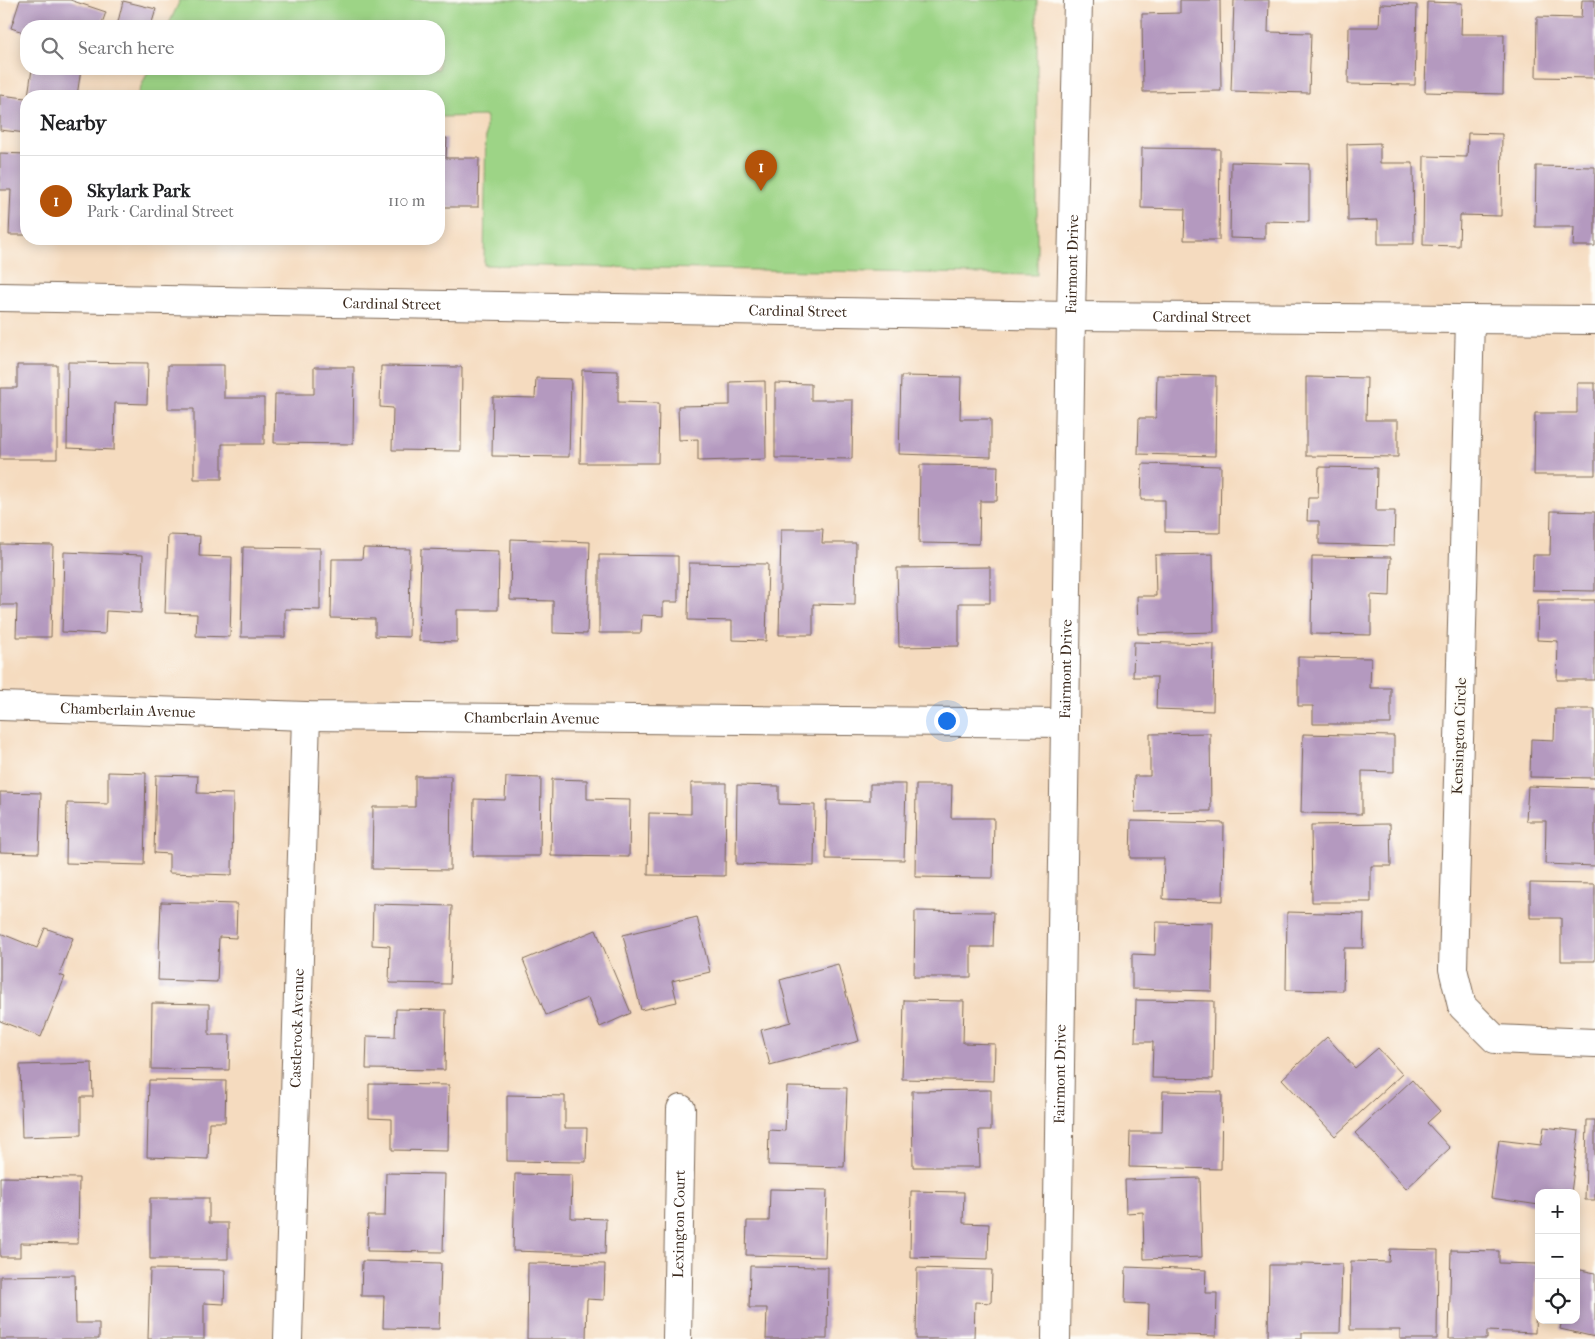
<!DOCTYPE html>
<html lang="en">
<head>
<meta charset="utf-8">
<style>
	body { margin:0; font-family:"IM FELL French Canon",serif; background:#f2f2f2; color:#202124 }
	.controls { position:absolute; right:15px; bottom:15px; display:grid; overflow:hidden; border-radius:10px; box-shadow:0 2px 12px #0003 }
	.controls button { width:45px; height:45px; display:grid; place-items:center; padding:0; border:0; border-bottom:1px solid #e0e0e0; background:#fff; color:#202124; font:25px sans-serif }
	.you { position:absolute; left:946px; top:720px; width:18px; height:18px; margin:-12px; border:4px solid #fff; border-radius:50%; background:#1a73e8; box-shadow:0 0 0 8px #1a73e833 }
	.badge { display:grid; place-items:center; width:32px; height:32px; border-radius:50%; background:#b45309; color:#fff; font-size:16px; font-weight:700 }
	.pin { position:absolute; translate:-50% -41px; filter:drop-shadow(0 1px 2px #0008) }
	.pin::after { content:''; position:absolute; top:26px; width:18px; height:15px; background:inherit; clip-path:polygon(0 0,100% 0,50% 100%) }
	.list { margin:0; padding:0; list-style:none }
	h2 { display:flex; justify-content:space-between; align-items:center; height:65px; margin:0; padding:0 20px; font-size:21px }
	h2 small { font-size:16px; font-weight:400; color:#757577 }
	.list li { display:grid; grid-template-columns:32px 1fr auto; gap:15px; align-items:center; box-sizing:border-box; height:90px; padding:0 20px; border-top:1px solid #e0e0e0 }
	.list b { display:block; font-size:19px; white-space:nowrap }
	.list p { margin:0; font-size:16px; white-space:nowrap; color:#757577 }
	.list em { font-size:16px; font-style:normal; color:#757577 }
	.icon { flex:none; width:28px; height:28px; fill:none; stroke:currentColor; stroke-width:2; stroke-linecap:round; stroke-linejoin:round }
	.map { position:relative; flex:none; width:1595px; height:1339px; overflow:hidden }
	.search { position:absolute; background:#fff; box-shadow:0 2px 12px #0003; left:20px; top:20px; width:425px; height:55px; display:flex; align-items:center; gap:12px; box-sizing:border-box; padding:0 18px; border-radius:20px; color:#757577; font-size:19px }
	.panel { position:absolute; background:#fff; box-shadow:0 2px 12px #0003; left:20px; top:90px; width:425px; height:155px; border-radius:20px }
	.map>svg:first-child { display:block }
	.green { fill:#9dd486; stroke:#6c7f52 }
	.building { fill:#b499bf }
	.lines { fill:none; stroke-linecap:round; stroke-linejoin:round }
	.minor-casing { stroke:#7c6856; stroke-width:30 }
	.minor { stroke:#fff; stroke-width:28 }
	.labels { text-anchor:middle; stroke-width:4; stroke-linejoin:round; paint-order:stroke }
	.street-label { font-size:15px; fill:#3b2a1e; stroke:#fdfcf7 }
</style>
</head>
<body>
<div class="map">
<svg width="1595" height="1339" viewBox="0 0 1595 1339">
	<rect width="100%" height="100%" fill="#fdfcf7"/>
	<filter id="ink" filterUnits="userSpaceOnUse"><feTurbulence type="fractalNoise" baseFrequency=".02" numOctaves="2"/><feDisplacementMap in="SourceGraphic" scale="10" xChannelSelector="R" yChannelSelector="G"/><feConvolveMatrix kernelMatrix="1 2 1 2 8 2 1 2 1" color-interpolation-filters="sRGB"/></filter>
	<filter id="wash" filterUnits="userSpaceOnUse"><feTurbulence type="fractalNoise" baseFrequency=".0096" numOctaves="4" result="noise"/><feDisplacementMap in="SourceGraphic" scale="20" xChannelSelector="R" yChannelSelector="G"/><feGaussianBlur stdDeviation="1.12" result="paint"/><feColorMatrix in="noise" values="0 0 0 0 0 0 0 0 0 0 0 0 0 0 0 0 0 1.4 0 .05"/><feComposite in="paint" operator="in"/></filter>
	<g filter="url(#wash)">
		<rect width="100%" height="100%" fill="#f5dbbf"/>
		<path class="green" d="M180 0H1037V275L484 265 486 116 439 117V96H137L149 69H439V26H168Z"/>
		<g id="blocks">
			<path class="building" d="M20 0H70L106 12 101 26H26V33L11 28Z
				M1180 0H1220L1221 91 1143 92 1142 14 1180 13Z
				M1234 0H1269L1268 32 1311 33 1309 93 1231 91Z
				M1582 0H1595V78L1536 77 1537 17 1581 18Z
				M123 1 156 9 151 26H117Z
				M1427 2 1462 3 1461 34H1504L1503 94 1425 92Z
				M1380 4 1417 5 1415 85 1348 84 1349 27H1379Z
				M32 69H81L77 96H28Z
				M0 95 26 98V133L0 130Z
				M1468 133 1502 134 1501 216 1460 215 1459 246 1423 245 1424 156 1467 157Z
				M439 138H447L446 158H479L478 207H439Z
				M1380 143V163H1413L1414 244H1378V220L1348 221 1347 144Z
				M1142 148 1220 149 1219 240H1184L1185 209 1141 208Z
				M0 153 26 154V235H9L11 190H0Z
				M1231 162 1309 164V222L1265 221V239L1230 238Z
				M1536 166 1595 167V246H1573L1574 227H1535Z
				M68 362 148 363 147 404 115 403 114 450 67 448Z
				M17 365H57V459H0V388H17Z
				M168 365H224V398H264V444H222V479H194V409H168Z
				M381 366 462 367 461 451 392 450 393 408 380 407Z
				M314 367H354L353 444 274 443 275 394H314Z
				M582 370 618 371V402L659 403 658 463H580Z
				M1157 375 1216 376 1215 456 1138 454 1139 418H1156Z
				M901 376 961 377 960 419H991V457L899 454Z
				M1306 377 1367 378 1366 420H1398V457L1306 456Z
				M536 378 571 379 569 457 492 456 493 397 535 398Z
				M765 381 766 459 698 461V439L679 440 678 406 730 405V382Z
				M775 383 811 384V400H853L852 459 775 458Z
				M1577 383H1595V475H1534L1535 413H1577Z
				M1142 464 1221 466 1220 533 1165 532V500H1141Z
				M920 465 998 466 997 501H980L979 544 919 543Z
				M1319 467 1377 468 1376 511H1395L1394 546 1319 544V521H1307L1308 498H1318Z
				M1551 511 1595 512V591L1532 590 1533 555H1550Z
				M781 529H823L822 543H856L855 605 813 604V635H779Z
				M168 535 200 536 199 556 232 557 230 637 196 636 197 614 165 613Z
				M511 539 590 542 587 634 553 633V601L510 600Z
				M0 544 53 545 51 637H16L17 605H0Z
				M243 547 320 548V610L285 609V637H241Z
				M363 548 410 549 409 637 375 636V619L331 618 332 559H362Z
				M421 549 499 551 498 610H457V642L419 641Z
				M64 552 143 555 141 613 106 611 105 634 62 632Z
				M1213 554 1214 632 1138 634 1137 596H1156L1155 555Z
				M599 555 678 556V602H663V616L642 615 641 633H599Z
				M1312 556 1391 557 1390 596 1371 595V635L1311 634Z
				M689 563 768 564 766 641 732 640V621L688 620Z
				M990 567V603H959V646L899 647 897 568Z
				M1538 600H1595V680H1557L1558 641 1537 640Z
				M1134 642 1214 644 1213 711 1156 709 1157 677H1133Z
				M1298 657 1371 658 1370 688H1391V724H1313V706H1298Z
				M1555 709H1595V778L1530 777 1531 739 1554 740Z
				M1210 733 1211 811 1135 812 1134 776H1150V734Z
				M1303 734 1394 736V772L1362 771V814L1301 813Z
				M108 772 146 773 144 865 66 863 67 803 108 804Z
				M156 775 198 776 197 793 233 794 232 875 169 873V854L154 853Z
				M415 776H451L450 870 372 869 373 807H415Z
				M506 777 541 778 540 856H473L474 799 505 800Z
				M552 779 587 780V799L630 800 629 857 551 856Z
				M691 783H726L725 876 648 875 649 813 691 814Z
				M870 784H906L904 860 826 859 827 800 870 801Z
				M737 785 779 786V804L815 805 814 866 736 864Z
				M916 785H952L951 818H994L993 878 915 877Z
				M1528 786 1595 788V866L1545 864 1546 821H1526Z
				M0 792 41 793 39 853 0 852Z
				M1131 821 1224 823 1223 901 1163 899 1164 858H1130Z
				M1390 824 1391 866H1371V902H1312L1311 825Z
				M1530 883 1595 884V961H1561V918H1530Z
				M161 902 237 904 236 938 219 937 217 982 158 980Z
				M373 904 452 906 450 984 389 983 390 946 372 945Z
				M915 911 994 912 993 947H971V977H914Z
				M1287 912 1364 914 1363 948H1344L1343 991 1286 990Z
				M697 917 710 972 672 981 677 1002 641 1010 623 935Z
				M1156 922 1213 923 1212 991 1132 989V954L1155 955Z
				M45 928 73 938 59 975 65 977 41 1037 0 1021V933L37 948Z
				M596 930 631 1013 600 1027 588 998 546 1015 523 960Z
				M838 964 859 1041 770 1065 761 1030 791 1022 780 980Z
				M904 1000 964 1001 963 1043 995 1044 994 1081 902 1079Z
				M1136 1000 1214 1001 1213 1079 1152 1078 1153 1042H1135Z
				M152 1003 209 1004V1035H230L229 1070 151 1069Z
				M396 1009 446 1010 445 1070 366 1069 367 1036 395 1037Z
				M1327 1037 1355 1068 1378 1048 1402 1074 1335 1136 1282 1079Z
				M92 1063 93 1097H81V1135L22 1137 20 1065Z
				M149 1080 226 1081 225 1122H209L208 1159 147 1157Z
				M1412 1080 1440 1111 1427 1123 1450 1148 1406 1189 1355 1133Z
				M369 1084 449 1085 448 1151 392 1150V1119L369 1118Z
				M787 1087 847 1088 844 1167 768 1165 769 1130 785 1131Z
				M991 1090V1130H979L980 1167H913L912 1091Z
				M1163 1091 1222 1092 1221 1169 1129 1167 1130 1132H1162Z
				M507 1095 565 1096V1128H587L586 1162 507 1161Z
				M1587 1120H1595V1200H1585Z
				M1544 1127 1579 1131 1571 1193H1539V1205L1491 1198 1499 1140 1541 1145Z
				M386 1173 445 1174 443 1252 367 1251 368 1216H385Z
				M515 1174 572 1175 571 1218 606 1219 605 1254 513 1251Z
				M0 1177 79 1178 78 1244 20 1243V1257H0Z
				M1200 1178 1202 1257 1144 1259 1143 1212 1126 1213 1125 1180Z
				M770 1189 827 1190 825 1257 746 1255 747 1221H769Z
				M911 1191 964 1192 963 1223 989 1224 988 1259 910 1257Z
				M150 1198H209V1223H228V1259H150Z
				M1390 1249 1438 1250 1437 1339H1400V1330H1350L1351 1261 1389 1262Z
				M1451 1250 1499 1251V1263L1537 1264 1535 1333 1487 1331V1339H1449Z
				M362 1261 441 1263 439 1329 383 1328 384 1296H361Z
				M528 1263 605 1264 604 1300 587 1299 586 1339H527Z
				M1302 1263 1342 1264 1340 1333H1302V1339H1268L1269 1265H1302Z
				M750 1266 828 1267 827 1339H766L767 1308H749Z
				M1126 1267 1206 1270 1205 1293H1217L1216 1336 1148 1334 1149 1304 1125 1303Z
				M917 1268 992 1270 991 1303 975 1302 974 1339H916Z
				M150 1269 225 1270 224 1304 204 1303V1339H148Z
				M1576 1269 1595 1273V1337L1560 1329 1562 1320H1576Z
				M75 1275 76 1323H99V1339H0V1276Z"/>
		</g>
	</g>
	<g filter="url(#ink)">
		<use href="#blocks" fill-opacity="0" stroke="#7c6856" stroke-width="1"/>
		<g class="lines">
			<defs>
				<g id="minor">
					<path id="s1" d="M0 297 1071 316 1595 320"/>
					<path d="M1470 319 1453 969 1462 1006 1495 1039 1595 1043"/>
					<path id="s2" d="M0 706 306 716 1065 723"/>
					<path id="s3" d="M288 1339 306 716"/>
					<path id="s4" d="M677 1339 681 1109"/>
					<path id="s5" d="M1056 1339 1071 316 1078 0"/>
				</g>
			</defs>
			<use href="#minor" class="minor-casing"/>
			<use href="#minor" class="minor"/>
		</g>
	</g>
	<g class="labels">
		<g class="street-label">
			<text dy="5" stroke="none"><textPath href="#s5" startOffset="1075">Fairmont Drive</textPath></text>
			<text dy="5" stroke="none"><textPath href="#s1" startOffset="392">Cardinal Street</textPath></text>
			<text dy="5" stroke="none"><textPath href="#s1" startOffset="798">Cardinal Street</textPath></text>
			<text dy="5" stroke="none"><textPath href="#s1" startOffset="1202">Cardinal Street</textPath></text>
			<text dy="5" stroke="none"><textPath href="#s5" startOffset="670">Fairmont Drive</textPath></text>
			<text dy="5" stroke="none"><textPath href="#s2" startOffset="128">Chamberlain Avenue</textPath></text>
			<text dy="5" stroke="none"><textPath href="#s2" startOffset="532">Chamberlain Avenue</textPath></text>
			<text transform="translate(1459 736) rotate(-88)" y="5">Kensington Circle</text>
			<text dy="5" stroke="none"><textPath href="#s3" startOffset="311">Castlerock Avenue</textPath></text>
			<text dy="5" stroke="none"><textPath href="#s5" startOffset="265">Fairmont Drive</textPath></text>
			<text dy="5" stroke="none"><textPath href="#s4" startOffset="115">Lexington Court</textPath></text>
		</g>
	</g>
</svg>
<div class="controls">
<button>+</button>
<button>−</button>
<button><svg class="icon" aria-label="locate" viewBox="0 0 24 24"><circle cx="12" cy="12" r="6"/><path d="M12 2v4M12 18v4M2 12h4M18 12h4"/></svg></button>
</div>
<div class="you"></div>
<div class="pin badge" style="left:761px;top:191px">1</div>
<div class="search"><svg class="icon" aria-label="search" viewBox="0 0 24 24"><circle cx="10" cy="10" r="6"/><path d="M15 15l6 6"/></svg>Search here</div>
<section class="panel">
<h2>Nearby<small></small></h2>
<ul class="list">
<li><span class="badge">1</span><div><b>Skylark Park</b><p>Park · Cardinal Street</p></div><em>110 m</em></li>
</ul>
</section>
</div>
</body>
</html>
